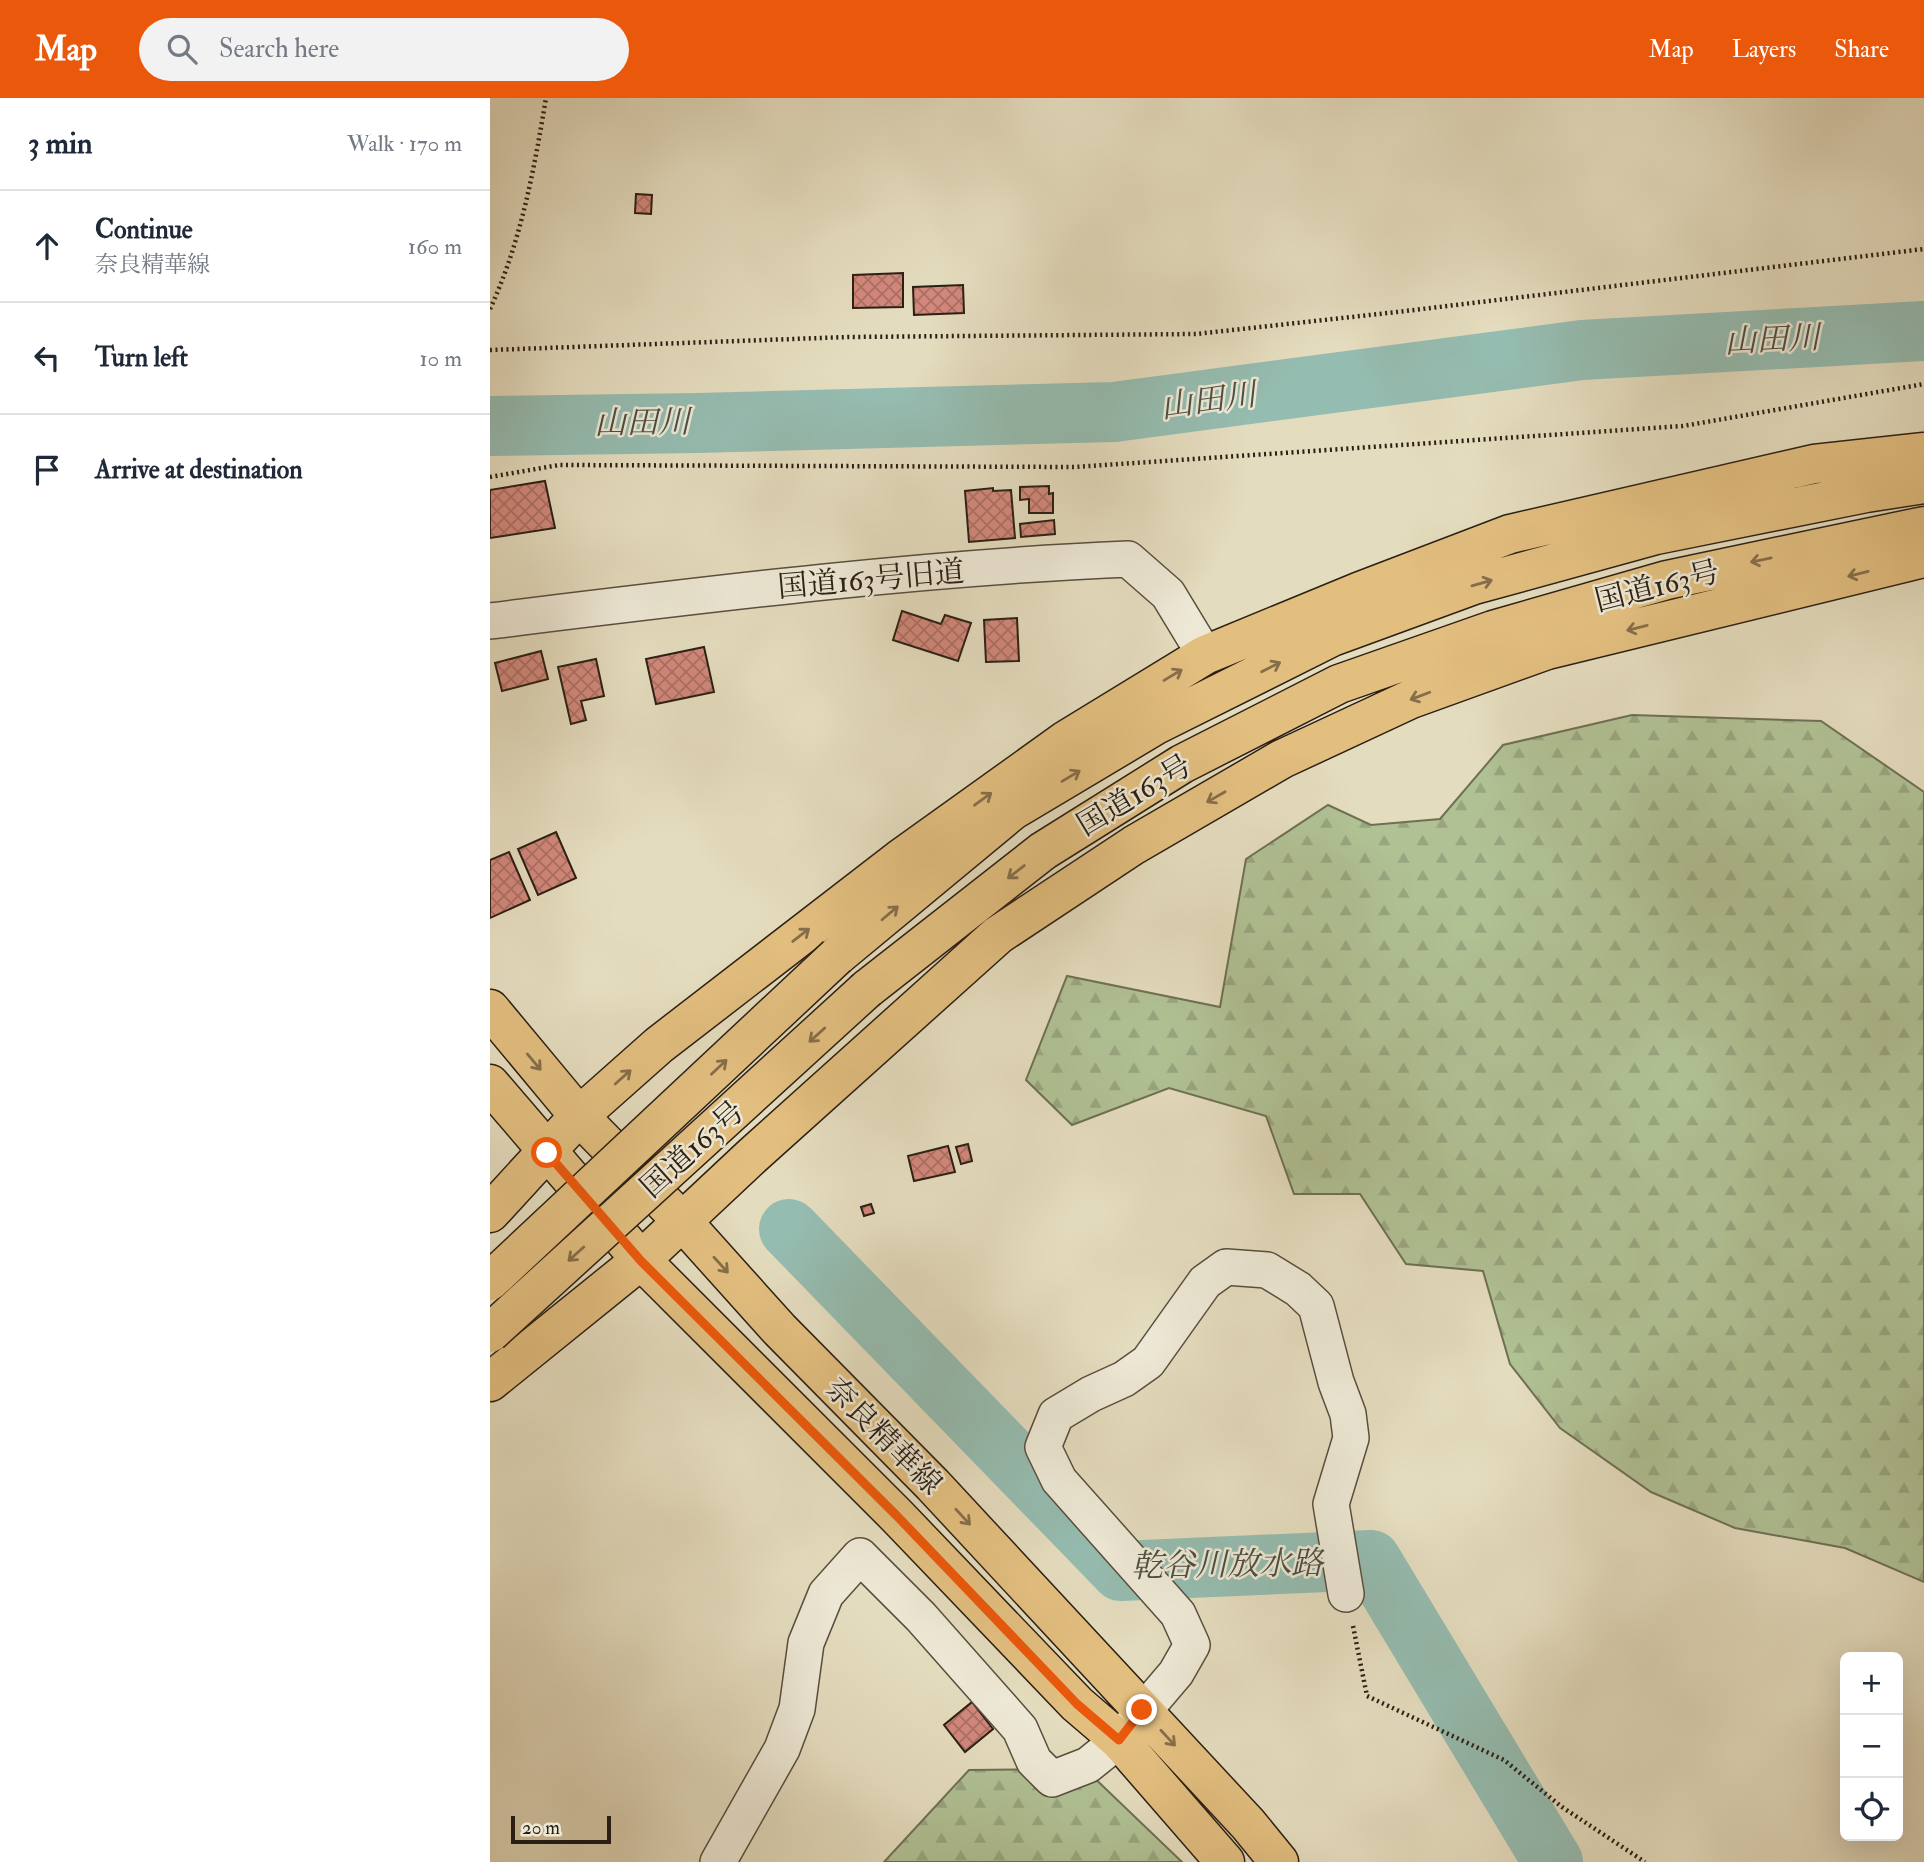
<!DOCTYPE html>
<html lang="en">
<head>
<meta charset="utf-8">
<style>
	body { margin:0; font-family:"IM FELL Double Pica","Noto Serif JP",serif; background:#f2f2f3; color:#1f2937 }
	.controls { position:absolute; right:21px; bottom:21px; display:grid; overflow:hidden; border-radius:10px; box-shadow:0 7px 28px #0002 }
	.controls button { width:63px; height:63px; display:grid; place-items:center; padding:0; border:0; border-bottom:2px solid #e0e1e3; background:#fff; color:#1f2937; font:35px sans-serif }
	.scale { position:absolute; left:21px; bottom:18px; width:100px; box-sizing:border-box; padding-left:7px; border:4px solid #2b1f14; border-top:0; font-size:19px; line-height:24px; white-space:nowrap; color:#2b1f14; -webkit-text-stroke:5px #ede8d5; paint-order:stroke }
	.stop { position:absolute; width:21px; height:21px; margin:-16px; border:5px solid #ea580c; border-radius:50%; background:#fff }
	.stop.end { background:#ea580c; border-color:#fff; box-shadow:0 2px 7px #0008 }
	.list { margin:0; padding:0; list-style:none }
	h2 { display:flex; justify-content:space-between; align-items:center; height:91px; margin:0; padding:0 28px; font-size:30px }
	h2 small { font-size:23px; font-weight:400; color:#747a83 }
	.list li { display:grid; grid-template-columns:46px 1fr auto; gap:21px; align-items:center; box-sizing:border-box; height:112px; padding:0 28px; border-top:2px solid #e0e1e3 }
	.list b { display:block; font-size:26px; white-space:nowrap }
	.list p { margin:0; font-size:23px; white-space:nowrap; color:#747a83 }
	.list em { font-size:23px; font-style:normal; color:#747a83 }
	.icon { flex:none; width:38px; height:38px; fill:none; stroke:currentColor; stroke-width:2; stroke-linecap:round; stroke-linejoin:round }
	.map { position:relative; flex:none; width:1434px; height:1764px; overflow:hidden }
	header { display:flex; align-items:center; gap:42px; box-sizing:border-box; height:98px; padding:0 35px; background:#ea580c; color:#fff }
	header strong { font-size:33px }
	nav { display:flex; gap:38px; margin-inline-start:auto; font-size:24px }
	.search { width:490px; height:63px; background:#f2f2f3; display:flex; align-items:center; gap:18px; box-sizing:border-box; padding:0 24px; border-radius:38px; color:#747a83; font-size:26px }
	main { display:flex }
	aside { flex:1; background:#fff }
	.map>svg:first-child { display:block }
	.forest { fill:url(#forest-firs); stroke:#6e7054; stroke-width:2 }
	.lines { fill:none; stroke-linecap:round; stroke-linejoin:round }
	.river { stroke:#95bcb0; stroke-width:60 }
	.building { fill:url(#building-cross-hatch); stroke:#2b1f14; stroke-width:2 }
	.street-casing { stroke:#594e3e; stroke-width:38 }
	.primary-casing { stroke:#2b1f14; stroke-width:41 }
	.highway-casing { stroke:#2b1f14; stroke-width:41 }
	.path { stroke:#2b1f14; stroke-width:4.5; stroke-dasharray:2 3.5; stroke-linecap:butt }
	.street { stroke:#ede8d5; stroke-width:35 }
	.primary { stroke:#e2be7f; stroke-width:38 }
	.highway { stroke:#e2be7f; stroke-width:38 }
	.highway-bridge-casing { stroke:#2b1f14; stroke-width:41; stroke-linecap:butt }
	.highway-bridge { stroke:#e2be7f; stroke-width:38 }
	.oneway { stroke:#866e4a }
	.route { stroke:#ea580c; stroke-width:9 }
	.labels { text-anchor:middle; stroke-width:5; stroke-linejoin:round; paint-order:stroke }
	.street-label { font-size:30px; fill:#2b1f14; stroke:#ede8d5 }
	.water-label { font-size:32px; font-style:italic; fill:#4b4e43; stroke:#ede8d5 }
</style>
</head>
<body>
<header>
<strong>Map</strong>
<div class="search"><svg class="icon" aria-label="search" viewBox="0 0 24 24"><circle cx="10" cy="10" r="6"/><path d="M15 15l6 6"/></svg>Search here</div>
<nav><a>Map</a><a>Layers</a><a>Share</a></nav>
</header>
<main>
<aside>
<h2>3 min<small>Walk · 170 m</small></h2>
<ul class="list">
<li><svg class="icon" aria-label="ahead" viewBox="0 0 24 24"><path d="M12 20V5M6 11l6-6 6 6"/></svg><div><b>Continue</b><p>奈良精華線</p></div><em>160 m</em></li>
<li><svg class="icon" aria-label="left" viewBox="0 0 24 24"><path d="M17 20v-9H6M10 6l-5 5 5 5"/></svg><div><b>Turn left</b></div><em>10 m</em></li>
<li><svg class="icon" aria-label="arrive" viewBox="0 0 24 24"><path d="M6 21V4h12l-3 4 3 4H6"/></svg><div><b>Arrive at destination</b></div></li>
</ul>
</aside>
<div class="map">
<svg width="1434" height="1764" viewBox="0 0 1434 1764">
	<defs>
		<pattern id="forest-firs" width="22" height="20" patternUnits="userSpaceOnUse" patternTransform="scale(1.75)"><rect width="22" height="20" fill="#b0c194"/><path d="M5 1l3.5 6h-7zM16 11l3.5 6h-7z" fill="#98a57f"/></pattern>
		<pattern id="building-cross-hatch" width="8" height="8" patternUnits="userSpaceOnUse" patternTransform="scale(1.75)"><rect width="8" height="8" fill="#d2887b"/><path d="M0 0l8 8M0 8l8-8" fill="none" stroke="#ab6f64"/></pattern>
	</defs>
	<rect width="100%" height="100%" fill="#e4dcbe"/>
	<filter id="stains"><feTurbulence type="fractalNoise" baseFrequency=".00286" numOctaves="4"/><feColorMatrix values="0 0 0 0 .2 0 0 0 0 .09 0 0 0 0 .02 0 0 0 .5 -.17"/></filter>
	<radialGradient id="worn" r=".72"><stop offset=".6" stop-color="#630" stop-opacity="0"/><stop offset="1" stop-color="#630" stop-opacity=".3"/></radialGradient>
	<path class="forest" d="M1142 617 1331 623 1434 694V1484L1355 1450 1245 1430 1161 1394 1070 1330 1020 1266 993 1173 916 1166 870 1096H804L776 1018 679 990 582 1027 536 982 577 878 730 909 756 761 838 707 881 727 950 721 1013 647Z
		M595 1671 692 1764H394L479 1672Z"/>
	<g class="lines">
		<path class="river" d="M0 328 208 325 624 314 1092 252 1434 233
			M299 1131 631 1473 881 1462 1063 1764"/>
	</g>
	<path class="building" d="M146 96 162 97 161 116 145 115Z
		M413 175V209L363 210V177Z
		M473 187 474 215 424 217 423 189Z
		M55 383 65 430 0 440V392Z
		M559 388V396L563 395V415H539V401L530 402V389Z
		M503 390V393L521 392 525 440 479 444 475 393Z
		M564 422 565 436 531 439 530 426Z
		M412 513 451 526 455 517 481 525 468 563 403 542Z
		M527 520 529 563 496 564 494 522Z
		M214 549 224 594 166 606 156 561Z
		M51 553 58 581 12 593 5 565Z
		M106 561 114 598 91 603 96 622 81 626 68 569Z
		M66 734 86 780 48 797 28 751Z
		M19 754 40 802 0 820V762Z
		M478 1046 482 1063 471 1066 466 1049Z
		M458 1048 465 1074 424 1083 418 1058Z
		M381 1106 384 1115 374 1118 371 1109Z
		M482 1604 503 1631 475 1654 454 1627Z"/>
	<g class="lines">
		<defs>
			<path id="street" d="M0 523C212 497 425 470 638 461L678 496 715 557
				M228 1764 292 1651 307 1611 316 1545 336 1496 370 1458 431 1519 530 1631 544 1663 562 1681 598 1667 629 1642 686 1575 702 1547 688 1516 569 1382 553 1349 566 1317 601 1296 634 1281 658 1264 715 1184 736 1169 777 1172 808 1191 826 1208 846 1284 858 1316 861 1340 841 1406 856 1496"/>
			<path id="primary" d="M0 911 89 1018 192 1123 289 1231 443 1387 758 1726 789 1764
				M0 986 151 1162 407 1418 587 1606 629 1642 735 1764"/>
			<path id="highway" d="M347 858 522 713 666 627 842 539 984 487 1166 437 1376 395 1434 386
				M377 891 553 753 692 666 849 586 1003 532 1177 482 1434 428
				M0 1115 89 1018 169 947 410 761 576 642 715 557 868 494 1020 436 1324 366 1434 354
				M0 1284 151 1162 262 1058 508 837 644 747 792 661 921 601 1057 552 1434 460"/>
		</defs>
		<use href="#street" class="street-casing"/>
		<use href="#primary" class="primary-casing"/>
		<use href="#highway" class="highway-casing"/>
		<path class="path" d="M0 211C31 144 44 72 56 0
			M0 252 358 239 706 236 907 214 1434 151
			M0 379 69 367 585 369 1193 328 1434 286
			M863 1528 877 1598 1014 1662 1072 1709 1155 1764"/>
		<use href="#street" class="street"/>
		<use href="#primary" class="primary"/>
		<use href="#highway" class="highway"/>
		<defs>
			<path id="highway-bridge" d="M0 1183 347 858
				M0 1235 377 891"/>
		</defs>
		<use href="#highway-bridge" class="highway-bridge-casing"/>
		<use href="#highway-bridge" class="highway-bridge"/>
	</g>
	<defs><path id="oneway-shaft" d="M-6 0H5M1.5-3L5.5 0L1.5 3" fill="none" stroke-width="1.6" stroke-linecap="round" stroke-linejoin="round" transform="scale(1.75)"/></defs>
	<g class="oneway">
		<use href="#oneway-shaft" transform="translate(1271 462) rotate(168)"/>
		<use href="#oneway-shaft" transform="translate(1368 476) rotate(166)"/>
		<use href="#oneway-shaft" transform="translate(992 485) rotate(-16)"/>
		<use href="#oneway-shaft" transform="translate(1147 530) rotate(166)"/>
		<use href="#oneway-shaft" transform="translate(781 569) rotate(-27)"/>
		<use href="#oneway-shaft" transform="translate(683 577) rotate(-31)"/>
		<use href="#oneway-shaft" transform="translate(930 598) rotate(159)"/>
		<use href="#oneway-shaft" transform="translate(581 678) rotate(-31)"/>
		<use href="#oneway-shaft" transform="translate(726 699) rotate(150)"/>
		<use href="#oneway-shaft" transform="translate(493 701) rotate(-36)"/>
		<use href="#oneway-shaft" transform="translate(526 774) rotate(142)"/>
		<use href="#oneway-shaft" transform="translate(400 815) rotate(-40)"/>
		<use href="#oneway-shaft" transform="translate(311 837) rotate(-38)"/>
		<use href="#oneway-shaft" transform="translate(327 937) rotate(138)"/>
		<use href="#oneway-shaft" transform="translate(44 964) rotate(50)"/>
		<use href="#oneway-shaft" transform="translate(229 969) rotate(-43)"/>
		<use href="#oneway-shaft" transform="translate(133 979) rotate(-42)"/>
		<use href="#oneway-shaft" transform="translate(86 1156) rotate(138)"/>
		<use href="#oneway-shaft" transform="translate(231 1167) rotate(48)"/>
		<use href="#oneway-shaft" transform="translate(473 1419) rotate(47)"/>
		<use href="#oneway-shaft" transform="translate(678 1640) rotate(47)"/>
	</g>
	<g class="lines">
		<path class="route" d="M57 1055 151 1163 407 1418 587 1606 629 1642 652 1612"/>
	</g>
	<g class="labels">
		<g class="street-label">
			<text transform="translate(381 481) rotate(-5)" y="10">国道163号旧道</text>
			<text transform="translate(1167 488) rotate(-14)" y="10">国道163号</text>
			<text transform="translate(644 697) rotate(-31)" y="10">国道163号</text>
			<text transform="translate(202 1051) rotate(-42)" y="10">国道163号</text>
			<text transform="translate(394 1338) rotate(45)" y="10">奈良精華線</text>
		</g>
		<g class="water-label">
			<text transform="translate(1282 241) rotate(-3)" y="11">山田川</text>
			<text transform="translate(718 302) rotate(-8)" y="11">山田川</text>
			<text transform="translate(152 324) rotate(-1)" y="11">山田川</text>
			<text transform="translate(737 1466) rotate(-1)" y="11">乾谷川放水路</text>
		</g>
	</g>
	<rect width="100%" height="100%" filter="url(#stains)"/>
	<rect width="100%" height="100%" fill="url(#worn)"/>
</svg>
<div class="controls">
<button>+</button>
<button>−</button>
<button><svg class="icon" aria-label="locate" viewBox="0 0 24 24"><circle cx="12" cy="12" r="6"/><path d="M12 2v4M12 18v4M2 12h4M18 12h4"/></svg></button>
</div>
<div class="scale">20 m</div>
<div class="stop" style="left:57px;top:1055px"></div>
<div class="stop end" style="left:652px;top:1612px"></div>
</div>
</main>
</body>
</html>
